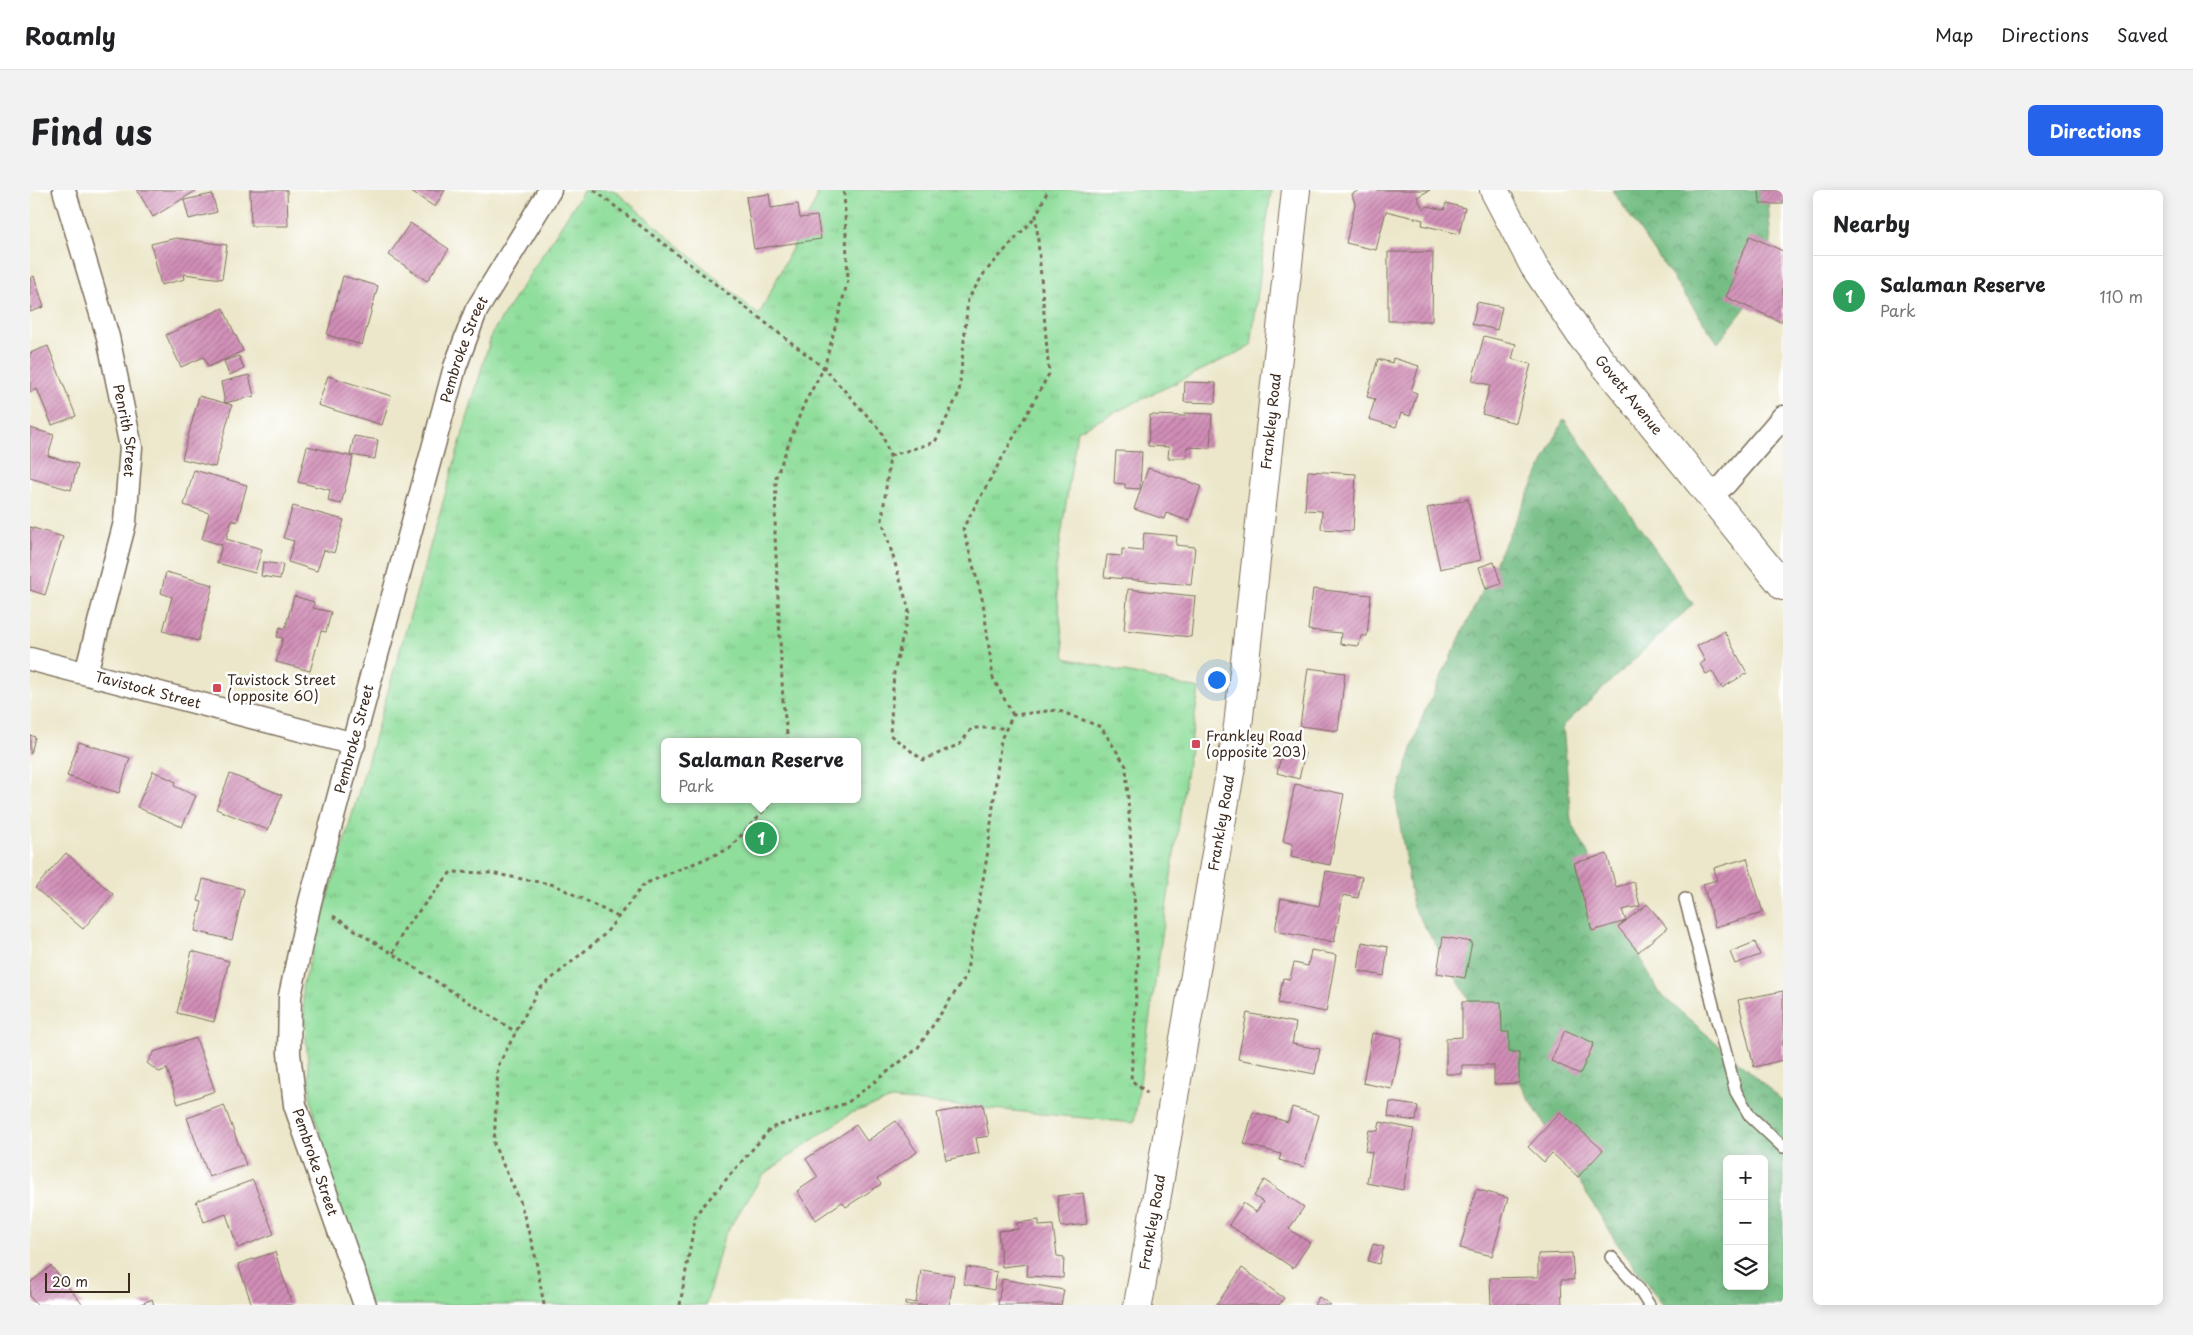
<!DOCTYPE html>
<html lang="en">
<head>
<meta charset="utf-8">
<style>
	body { margin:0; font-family:"Playpen Sans",sans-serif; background:#f2f2f2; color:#202124 }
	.controls { position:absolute; right:15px; bottom:15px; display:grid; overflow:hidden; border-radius:8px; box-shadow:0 2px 12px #0003 }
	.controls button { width:45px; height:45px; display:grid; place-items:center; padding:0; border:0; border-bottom:1px solid #e0e0e0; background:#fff; color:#202124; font:25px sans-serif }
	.scale { position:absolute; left:15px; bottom:12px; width:85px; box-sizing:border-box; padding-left:5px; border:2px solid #3b2a1e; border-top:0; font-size:14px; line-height:18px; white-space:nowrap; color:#3b2a1e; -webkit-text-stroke:4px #fff; paint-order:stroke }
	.you { position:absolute; left:1186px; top:489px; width:18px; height:18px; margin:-12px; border:4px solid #fff; border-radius:50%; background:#1a73e8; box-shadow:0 0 0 8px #1a73e833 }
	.badge { display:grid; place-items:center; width:32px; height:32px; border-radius:50%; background:#2563eb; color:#fff; font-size:16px; font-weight:700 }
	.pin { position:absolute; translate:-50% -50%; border:2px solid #fff; box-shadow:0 1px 5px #0006 }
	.popup { position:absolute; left:631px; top:548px; width:200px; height:65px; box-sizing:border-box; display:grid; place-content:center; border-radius:8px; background:#fff; filter:drop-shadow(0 1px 4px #0005); font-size:16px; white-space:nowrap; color:#757577 }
	.popup b { font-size:19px; color:#202124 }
	.popup::after { content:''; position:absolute; left:50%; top:100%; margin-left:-10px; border:10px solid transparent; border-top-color:#fff }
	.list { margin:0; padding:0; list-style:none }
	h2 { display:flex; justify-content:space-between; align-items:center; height:65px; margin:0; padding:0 20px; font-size:21px }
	h2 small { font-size:16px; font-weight:400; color:#757577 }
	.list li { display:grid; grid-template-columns:32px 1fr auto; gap:15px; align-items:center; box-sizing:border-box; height:80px; padding:0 20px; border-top:1px solid #e0e0e0 }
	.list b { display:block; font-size:19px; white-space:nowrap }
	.list p { margin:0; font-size:16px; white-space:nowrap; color:#757577 }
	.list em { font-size:16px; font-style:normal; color:#757577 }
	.icon { flex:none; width:28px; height:28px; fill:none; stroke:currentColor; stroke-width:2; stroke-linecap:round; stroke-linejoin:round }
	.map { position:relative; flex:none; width:1753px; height:1115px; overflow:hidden; border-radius:8px }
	header { display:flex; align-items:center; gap:30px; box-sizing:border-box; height:70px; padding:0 25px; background:#fff; border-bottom:1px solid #e0e0e0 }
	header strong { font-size:24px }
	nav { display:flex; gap:28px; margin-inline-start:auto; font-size:18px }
	.intro { display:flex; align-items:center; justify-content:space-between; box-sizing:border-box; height:120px; padding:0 30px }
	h1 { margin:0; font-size:35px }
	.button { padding:12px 22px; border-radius:8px; background:#2563eb; color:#fff; font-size:18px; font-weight:700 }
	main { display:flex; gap:30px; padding:0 30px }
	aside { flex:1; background:#fff; border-radius:8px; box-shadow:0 2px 12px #0003 }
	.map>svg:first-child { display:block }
	.forest { fill:url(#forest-crowns); stroke:#587451; fill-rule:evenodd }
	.park { fill:url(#park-tufts); stroke:#66845d; fill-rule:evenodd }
	.building { fill:url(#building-hatch) }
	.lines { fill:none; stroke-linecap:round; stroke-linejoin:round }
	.lane-casing { stroke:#796c5a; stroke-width:14 }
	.street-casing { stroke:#796c5a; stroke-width:25 }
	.secondary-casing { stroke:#796c5a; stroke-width:30 }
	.path { stroke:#796c5a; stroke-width:3; stroke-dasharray:4 4; stroke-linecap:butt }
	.lane { stroke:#fff; stroke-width:11 }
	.street { stroke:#fff; stroke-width:22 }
	.secondary { stroke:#fff; stroke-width:28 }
	.poi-dot { fill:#d1495b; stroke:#fff; stroke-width:2 }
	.labels { text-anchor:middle; stroke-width:5; stroke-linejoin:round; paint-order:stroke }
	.street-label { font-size:14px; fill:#3b2a1e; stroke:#fff }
	.poi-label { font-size:14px; fill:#3b2a1e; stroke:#fff; text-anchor:start }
</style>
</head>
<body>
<header>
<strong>Roamly</strong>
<nav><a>Map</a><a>Directions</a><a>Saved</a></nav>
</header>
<div class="intro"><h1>Find us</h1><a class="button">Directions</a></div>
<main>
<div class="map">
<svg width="1753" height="1115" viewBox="0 0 1753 1115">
	<defs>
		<pattern id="forest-crowns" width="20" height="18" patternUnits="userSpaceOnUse" patternTransform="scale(1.25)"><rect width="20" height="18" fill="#74bd84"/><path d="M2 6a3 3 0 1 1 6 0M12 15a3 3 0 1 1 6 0" fill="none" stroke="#609a6b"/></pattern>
		<pattern id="park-tufts" width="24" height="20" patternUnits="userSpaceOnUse" patternTransform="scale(1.25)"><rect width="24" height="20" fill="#90de9c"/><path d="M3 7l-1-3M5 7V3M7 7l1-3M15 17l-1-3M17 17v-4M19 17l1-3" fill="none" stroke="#7dbf86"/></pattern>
		<pattern id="building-hatch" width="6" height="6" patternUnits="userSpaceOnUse" patternTransform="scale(1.25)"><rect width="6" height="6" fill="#d18eb7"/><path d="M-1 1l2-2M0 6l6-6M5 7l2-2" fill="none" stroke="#ab7494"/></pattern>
	</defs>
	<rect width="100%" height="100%" fill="#fff"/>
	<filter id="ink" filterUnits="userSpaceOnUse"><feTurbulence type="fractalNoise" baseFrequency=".02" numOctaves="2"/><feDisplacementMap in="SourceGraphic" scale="10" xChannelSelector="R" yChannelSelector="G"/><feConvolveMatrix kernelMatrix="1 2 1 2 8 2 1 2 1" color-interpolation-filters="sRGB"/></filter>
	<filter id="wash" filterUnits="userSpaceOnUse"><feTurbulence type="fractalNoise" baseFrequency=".0096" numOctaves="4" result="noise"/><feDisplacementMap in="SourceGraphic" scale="20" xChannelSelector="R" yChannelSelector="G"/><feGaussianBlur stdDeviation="1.12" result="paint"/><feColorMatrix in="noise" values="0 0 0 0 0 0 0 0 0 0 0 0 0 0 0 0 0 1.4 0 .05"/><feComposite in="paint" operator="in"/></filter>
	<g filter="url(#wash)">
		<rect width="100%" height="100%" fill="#ece7ca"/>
		<path class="forest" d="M1582 0H1737L1741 53 1715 118 1688 153Z
			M1534 229 1663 414 1533 536 1541 631 1628 802 1753 911V1115H1633L1586 1052 1383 717 1366 609 1393 525ZM1697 969H1734V1096H1697Z"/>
		<path class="park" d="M554 0H584L729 125 787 8 786 0H1241L1221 156 1047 241 1025 386 1035 468 1169 499 1104 933 862 909 821 923 733 985 694 1046 676 1115H336L281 911 272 797 462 143ZM635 552H827V609H635Z"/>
		<g id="blocks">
			<path class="building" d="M107 0H167L123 27Z
				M220 0H257L258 36H221Z
				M378 0H415L405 17Z
				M1330 0H1400L1387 7 1393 19 1398 16 1414 20 1416 13 1435 18 1429 44 1392 35 1393 30 1356 21 1346 60 1316 53 1325 14 1322 4Z
				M1729 0H1753V14H1730Z
				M182 4 187 22 159 29 154 10Z
				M739 4 741 18 768 14 770 28 787 26 791 49 724 59 716 7Z
				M380 33 419 59 397 91 359 65Z
				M1720 46 1753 61V126L1751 132 1696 107 1706 84 1704 83Z
				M146 48 197 55 192 89 154 84 155 89 131 95 121 54Z
				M1358 62H1403L1402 131H1358Z
				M4 86 14 117 0 122V88Z
				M313 86 348 96 332 155 297 145Z
				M1447 112 1472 117 1467 140 1442 134Z
				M193 118 213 161 178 177 174 167 151 177 136 145Z
				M1454 146 1486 154 1482 169 1501 174 1486 233 1452 224 1460 195 1442 191Z
				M18 156 46 226 22 235 7 199 0 202V163Z
				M209 166 214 179 199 185 194 171Z
				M1363 168 1389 176 1381 201 1387 203 1380 226 1371 223 1366 237 1339 229 1345 209 1337 207 1348 169 1362 173Z
				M219 185 224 206 195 213 191 192Z
				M298 186 361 206 352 235 288 215Z
				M1155 192 1186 193 1185 213 1154 212Z
				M169 206 202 215 185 277 152 269Z
				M1155 223 1182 224 1180 258 1157 257V268H1138L1139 257 1118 256 1120 225 1155 226Z
				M0 238 24 245 18 266 48 274 41 300 0 288Z
				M324 246 348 250 345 269 320 265Z
				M277 256 323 267 311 314 298 311 300 300 268 292Z
				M1086 261 1112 262 1110 299 1095 298V294L1084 293Z
				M1118 278 1171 296 1159 331 1136 323 1134 329 1104 319Z
				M164 280 217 295 207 332 202 330 196 349 232 359 225 383 187 373 192 355 172 349 179 323 154 315Z
				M1278 281 1326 284 1323 341 1291 339 1292 321 1275 320Z
				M1438 309 1451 370 1410 379 1397 318Z
				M263 316 314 330 304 363 294 360 287 381 258 372 264 351 253 348Z
				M0 337 33 347 15 405 0 400Z
				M1114 343 1147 346 1146 355 1165 357 1161 395 1074 387 1077 365 1092 366V359L1112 361Z
				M233 372 253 375 250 389 231 386Z
				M1464 372 1471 394 1456 399 1449 377Z
				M136 382 183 395 168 451 133 441 142 407 131 403Z
				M1098 399 1165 406 1161 447 1094 440Z
				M1283 399 1341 405 1337 446H1331L1329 456 1310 454 1311 443 1278 440Z
				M264 406 284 412 283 418 301 422 296 442 291 441 280 481 246 472 253 448 247 447 250 437 255 439Z
				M1694 441 1717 483 1692 498 1682 481 1676 484 1670 474 1675 471 1667 456Z
				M1278 478 1315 483 1308 541 1270 536Z
				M0 545 5 547 1 564H0Z
				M49 552 100 568 89 603 37 586Z
				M1253 558 1275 563 1269 589 1247 583Z
				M123 581 146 592 144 596 166 606 152 637 107 617Z
				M200 584 252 605 238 640 186 619Z
				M1265 594 1314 604 1300 675 1261 667 1263 654 1253 651Z
				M36 663 83 704 53 739 5 698Z
				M1577 664 1586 697 1604 692 1610 716 1592 720 1596 731 1562 741 1544 673Z
				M1717 668 1733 723 1685 737 1673 694 1687 690 1684 678Z
				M1296 681 1332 687 1328 708 1313 705 1304 752 1245 741 1251 708 1289 716Z
				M173 689 214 699 202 750 165 741 172 712 168 711Z
				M1617 714 1637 738 1608 762 1588 737Z
				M1413 747 1442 752 1435 788 1407 783Z
				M1332 752 1358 757 1354 786 1328 781Z
				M1725 752 1730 765 1705 774 1700 762Z
				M1281 760 1306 765 1296 822 1248 813 1253 788 1260 789 1264 773 1278 776Z
				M162 761 199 771 184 832 147 823Z
				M1753 801V870L1724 877 1708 810Z
				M1432 812H1471L1472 842H1479V862H1489V893L1464 894V875H1432V884H1416V848L1432 847Z
				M1217 823 1266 833 1262 854 1290 859 1285 884 1208 869Z
				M1535 840 1564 853 1550 884 1521 871Z
				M1342 843 1372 848 1362 899 1333 893Z
				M166 848 185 901 148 914 137 879 129 882 117 873 124 862Z
				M1360 912 1388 916 1386 931 1358 927Z
				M953 914 959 946 946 948 949 963 916 970 907 923Z
				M194 915 216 975 179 987 157 928Z
				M1262 917 1289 925 1274 977 1249 970 1251 964 1214 954 1223 922 1258 932Z
				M1530 922 1573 960 1548 987 1522 963 1514 972 1498 957Z
				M866 931 887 962 847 989 851 994 816 1017 812 1012 786 1030 767 1001 788 987 776 969 826 935 837 951Z
				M1350 932 1384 939 1373 1000 1337 993 1342 962 1335 961 1339 940 1348 941Z
				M223 990 244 1044 208 1058 196 1024 174 1032 166 1011Z
				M1234 990 1274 1017 1259 1039 1280 1053 1263 1078 1199 1035 1213 1013 1226 1022 1233 1012 1224 1006Z
				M1446 999 1478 1008 1462 1066 1430 1058Z
				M1053 1003 1057 1034 1031 1037 1027 1006Z
				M1009 1030V1036L1023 1035 1027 1066 1034 1067 1033 1088 997 1086 998 1074 972 1077 968 1041 988 1039 987 1033Z
				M1343 1054 1354 1057 1349 1074 1338 1071Z
				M245 1062 262 1115H222L208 1074Z
				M1542 1063 1544 1090H1531L1532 1115H1461L1460 1088 1508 1087V1064Z
				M21 1076 53 1115H7L0 1107V1093Z
				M937 1077 967 1082 964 1100 934 1094Z
				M1212 1078 1254 1108 1249 1115H1186Z
				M891 1080 924 1085 919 1115H875L876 1111 886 1113Z
				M972 1089 1034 1100 1031 1115H968Z
				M1289 1107 1301 1115H1284Z
				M122 1109 124 1115H109Z"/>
		</g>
	</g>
	<g filter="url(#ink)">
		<use href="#blocks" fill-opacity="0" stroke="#796c5a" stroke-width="1"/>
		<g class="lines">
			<defs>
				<path id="lane" d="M1655 709 1706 902 1720 926 1753 957
					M1581 1067 1607 1096 1619 1115"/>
				<g id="street">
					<path id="s1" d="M34 0 78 147 101 257 95 332 56 483"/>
					<path d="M1680 306 1695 294 1753 227"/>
					<path id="s2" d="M0 469 324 554"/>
					<path id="s3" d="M335 1115 265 915 259 863 260 806 280 712 425 177 446 121 520 0"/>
				</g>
				<g id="secondary">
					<path id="s4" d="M1464 0 1504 76 1552 147 1753 396"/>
					<path id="s5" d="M1108 1115 1208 536 1266 0"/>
				</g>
			</defs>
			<use href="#lane" class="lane-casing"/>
			<use href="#street" class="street-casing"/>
			<use href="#secondary" class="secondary-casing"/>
			<path class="path" d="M564 0 794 178 851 241 860 266 852 330 879 420 864 483 860 545 893 570 930 554 942 538H977
				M860 266 905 252 929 203 938 109 955 82 1006 26
				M983 525 963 488 953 412 933 338 1019 184 1006 26 1018 0
				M758 552 753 512 745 345 746 287 774 214 794 178 818 90 814 0
				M303 726 486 842
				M363 763 375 738 421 682 460 683 525 695 588 727
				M514 1115 505 1065 490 1011 464 955 468 876 508 800 575 744 614 694 699 659 744 609
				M650 1115 666 1024 741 938 817 913 887 859 936 786 957 667 971 549 983 525 1027 520 1071 537 1096 576 1108 769 1101 890 1117 903"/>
			<use href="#lane" class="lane"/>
			<use href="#street" class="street"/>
			<use href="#secondary" class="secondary"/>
		</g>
	</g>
	<g class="poi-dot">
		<rect x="182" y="493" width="10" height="10" rx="2.5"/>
		<rect x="1161" y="549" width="10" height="10" rx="2.5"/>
	</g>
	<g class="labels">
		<g class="street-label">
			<text dy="5" stroke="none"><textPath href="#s3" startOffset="991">Pembroke Street</textPath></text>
			<text dy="5" stroke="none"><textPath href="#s4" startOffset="246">Govett Avenue</textPath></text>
			<text dy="5" stroke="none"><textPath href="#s5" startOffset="894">Frankley Road</textPath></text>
			<text dy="5" stroke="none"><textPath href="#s1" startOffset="249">Penrith Street</textPath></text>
			<text dy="5" stroke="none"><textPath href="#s2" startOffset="122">Tavistock Street</textPath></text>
			<text dy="5" stroke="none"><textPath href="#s3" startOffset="586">Pembroke Street</textPath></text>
			<text dy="5" stroke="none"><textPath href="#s5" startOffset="489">Frankley Road</textPath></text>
			<text transform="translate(285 972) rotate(71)" y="5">Pembroke Street</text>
			<text dy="5" stroke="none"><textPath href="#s5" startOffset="84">Frankley Road</textPath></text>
		</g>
		<g class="poi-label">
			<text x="197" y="495">Tavistock Street<tspan x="197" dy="16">(opposite 60)</tspan></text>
			<text x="1176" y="551">Frankley Road<tspan x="1176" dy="16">(opposite 203)</tspan></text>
		</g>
	</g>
</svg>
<div class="controls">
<button>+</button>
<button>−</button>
<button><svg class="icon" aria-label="layers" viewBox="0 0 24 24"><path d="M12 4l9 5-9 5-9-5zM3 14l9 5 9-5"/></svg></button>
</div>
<div class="scale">20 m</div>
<div class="you"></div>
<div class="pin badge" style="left:731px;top:648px;background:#2e9e5b">1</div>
<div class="popup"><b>Salaman Reserve</b>Park</div>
</div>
<aside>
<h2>Nearby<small></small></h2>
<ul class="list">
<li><span class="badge" style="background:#2e9e5b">1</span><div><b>Salaman Reserve</b><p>Park</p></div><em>110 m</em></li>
</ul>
</aside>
</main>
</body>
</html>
